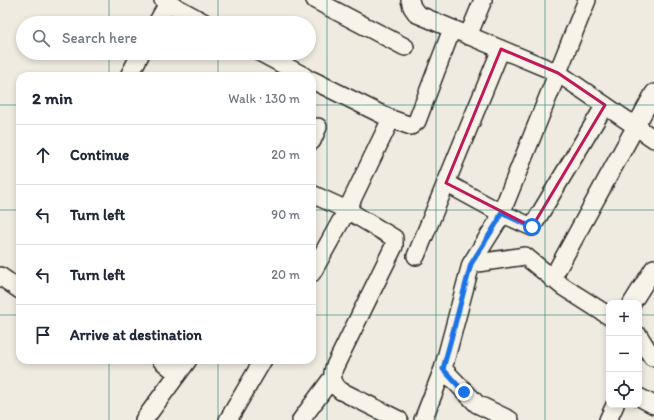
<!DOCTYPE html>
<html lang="en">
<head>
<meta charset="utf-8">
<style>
	body { margin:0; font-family:Itim,sans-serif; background:#f6f6f7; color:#1f2937 }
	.controls { position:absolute; right:12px; bottom:12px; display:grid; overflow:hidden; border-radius:8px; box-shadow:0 2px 6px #0003 }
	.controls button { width:36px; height:36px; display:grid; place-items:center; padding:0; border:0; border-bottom:1px solid #e0e1e3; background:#fff; color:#1f2937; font:20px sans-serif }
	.stop { position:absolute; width:12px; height:12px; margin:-9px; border:3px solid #1a73e8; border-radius:50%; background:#fff }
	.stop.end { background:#1a73e8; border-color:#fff; box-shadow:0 1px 4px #0008 }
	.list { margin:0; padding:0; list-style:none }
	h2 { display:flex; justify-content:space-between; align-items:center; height:52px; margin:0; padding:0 16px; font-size:17px }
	h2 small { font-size:13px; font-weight:400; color:#747a83 }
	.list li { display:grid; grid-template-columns:26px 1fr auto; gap:12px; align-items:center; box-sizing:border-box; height:60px; padding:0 16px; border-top:1px solid #e0e1e3 }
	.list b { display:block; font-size:15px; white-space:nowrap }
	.list em { font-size:13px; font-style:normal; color:#747a83 }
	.icon { flex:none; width:22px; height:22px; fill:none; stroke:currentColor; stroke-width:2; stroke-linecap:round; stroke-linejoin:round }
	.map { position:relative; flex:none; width:654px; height:420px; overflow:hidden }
	.search { position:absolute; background:#fff; box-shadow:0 2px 6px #0003; left:16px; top:16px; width:300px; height:44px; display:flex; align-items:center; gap:10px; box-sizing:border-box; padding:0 14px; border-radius:22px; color:#747a83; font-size:15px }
	.panel { position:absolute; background:#fff; box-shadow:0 2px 6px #0003; left:16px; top:72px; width:300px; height:292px; border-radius:12px }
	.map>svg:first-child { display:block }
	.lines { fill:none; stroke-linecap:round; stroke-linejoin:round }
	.minor-casing { stroke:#2b2b2b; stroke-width:20 }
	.minor { stroke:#f7f3e8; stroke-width:17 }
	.route { stroke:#1a73e8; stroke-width:5 }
	.marked { fill:none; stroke:#c2185b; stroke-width:3; stroke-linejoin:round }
	.grid { fill:none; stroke:#0f766e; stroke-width:1; stroke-opacity:0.55 }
</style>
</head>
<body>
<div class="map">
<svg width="654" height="420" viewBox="0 0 654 420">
	<rect width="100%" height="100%" fill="#efebe0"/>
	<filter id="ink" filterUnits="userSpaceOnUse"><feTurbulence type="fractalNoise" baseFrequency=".025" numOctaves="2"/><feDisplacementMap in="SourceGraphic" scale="8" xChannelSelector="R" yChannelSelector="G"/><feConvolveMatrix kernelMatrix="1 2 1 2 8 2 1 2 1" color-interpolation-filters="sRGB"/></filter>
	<g filter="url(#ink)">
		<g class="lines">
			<defs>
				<path id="minor" d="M163 0 205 23
					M315 0 405 47
					M410 0 412 7 417 14 558 73 654 139
					M157 23 170 0
					M468 36 483 0
					M261 53 304 76
					M129 76 141 53
					M312 80 391 119 411 126 417 121 452 29
					M312 141 318 127
					M446 183 501 213 532 227 605 105
					M312 194 347 210 394 238V246L334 368C331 378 333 385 341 391L399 420
					M416 256 501 49
					M471 264 525 256 562 286 609 316
					M312 273 347 210 391 119
					M0 276 20 290
					M552 279 654 93
					M632 303 654 268
					M639 336 652 357
					M161 360 178 374
					M443 369 477 404 510 420
					M639 397 654 405
					M144 420 188 360
					M228 420 263 360
					M301 420 332 378
					M423 420 443 369 471 264 498 221 587 0
					M608 420 615 405"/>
			</defs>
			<use href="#minor" class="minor-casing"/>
			<use href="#minor" class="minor"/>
		</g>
	</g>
	<g class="lines" filter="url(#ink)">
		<path class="route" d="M464 392 443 369 471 264 498 221 501 213 532 227"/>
	</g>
	<path class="marked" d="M501 49 558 73 605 105 532 227 446 183Z"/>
	<path class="grid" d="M109 0V23M218 0V23M327 0V420M436 0V420M545 0V420M109 53V76M218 53V76M0 105H20M312 105H654M0 210H20M312 210H654M0 315H20M312 315H609M639 315H654M109 360V420M218 360V420"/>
</svg>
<div class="controls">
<button>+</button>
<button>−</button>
<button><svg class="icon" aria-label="locate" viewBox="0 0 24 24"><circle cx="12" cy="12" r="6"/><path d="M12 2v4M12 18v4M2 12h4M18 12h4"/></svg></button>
</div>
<div class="stop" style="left:532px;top:227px"></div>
<div class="stop end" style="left:464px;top:392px"></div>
<div class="search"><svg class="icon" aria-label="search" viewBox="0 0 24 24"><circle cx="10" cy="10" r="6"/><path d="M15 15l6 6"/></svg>Search here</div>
<section class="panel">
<h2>2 min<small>Walk · 130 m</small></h2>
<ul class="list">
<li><svg class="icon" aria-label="ahead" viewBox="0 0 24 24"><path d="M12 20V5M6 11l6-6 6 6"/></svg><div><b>Continue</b></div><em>20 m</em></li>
<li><svg class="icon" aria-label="left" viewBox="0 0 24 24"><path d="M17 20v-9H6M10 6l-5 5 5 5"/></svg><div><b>Turn left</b></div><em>90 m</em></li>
<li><svg class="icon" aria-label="left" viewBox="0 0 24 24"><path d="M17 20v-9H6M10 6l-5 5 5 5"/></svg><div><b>Turn left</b></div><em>20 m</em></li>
<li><svg class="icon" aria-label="arrive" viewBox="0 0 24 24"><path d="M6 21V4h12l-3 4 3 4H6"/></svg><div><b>Arrive at destination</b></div></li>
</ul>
</section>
</div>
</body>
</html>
